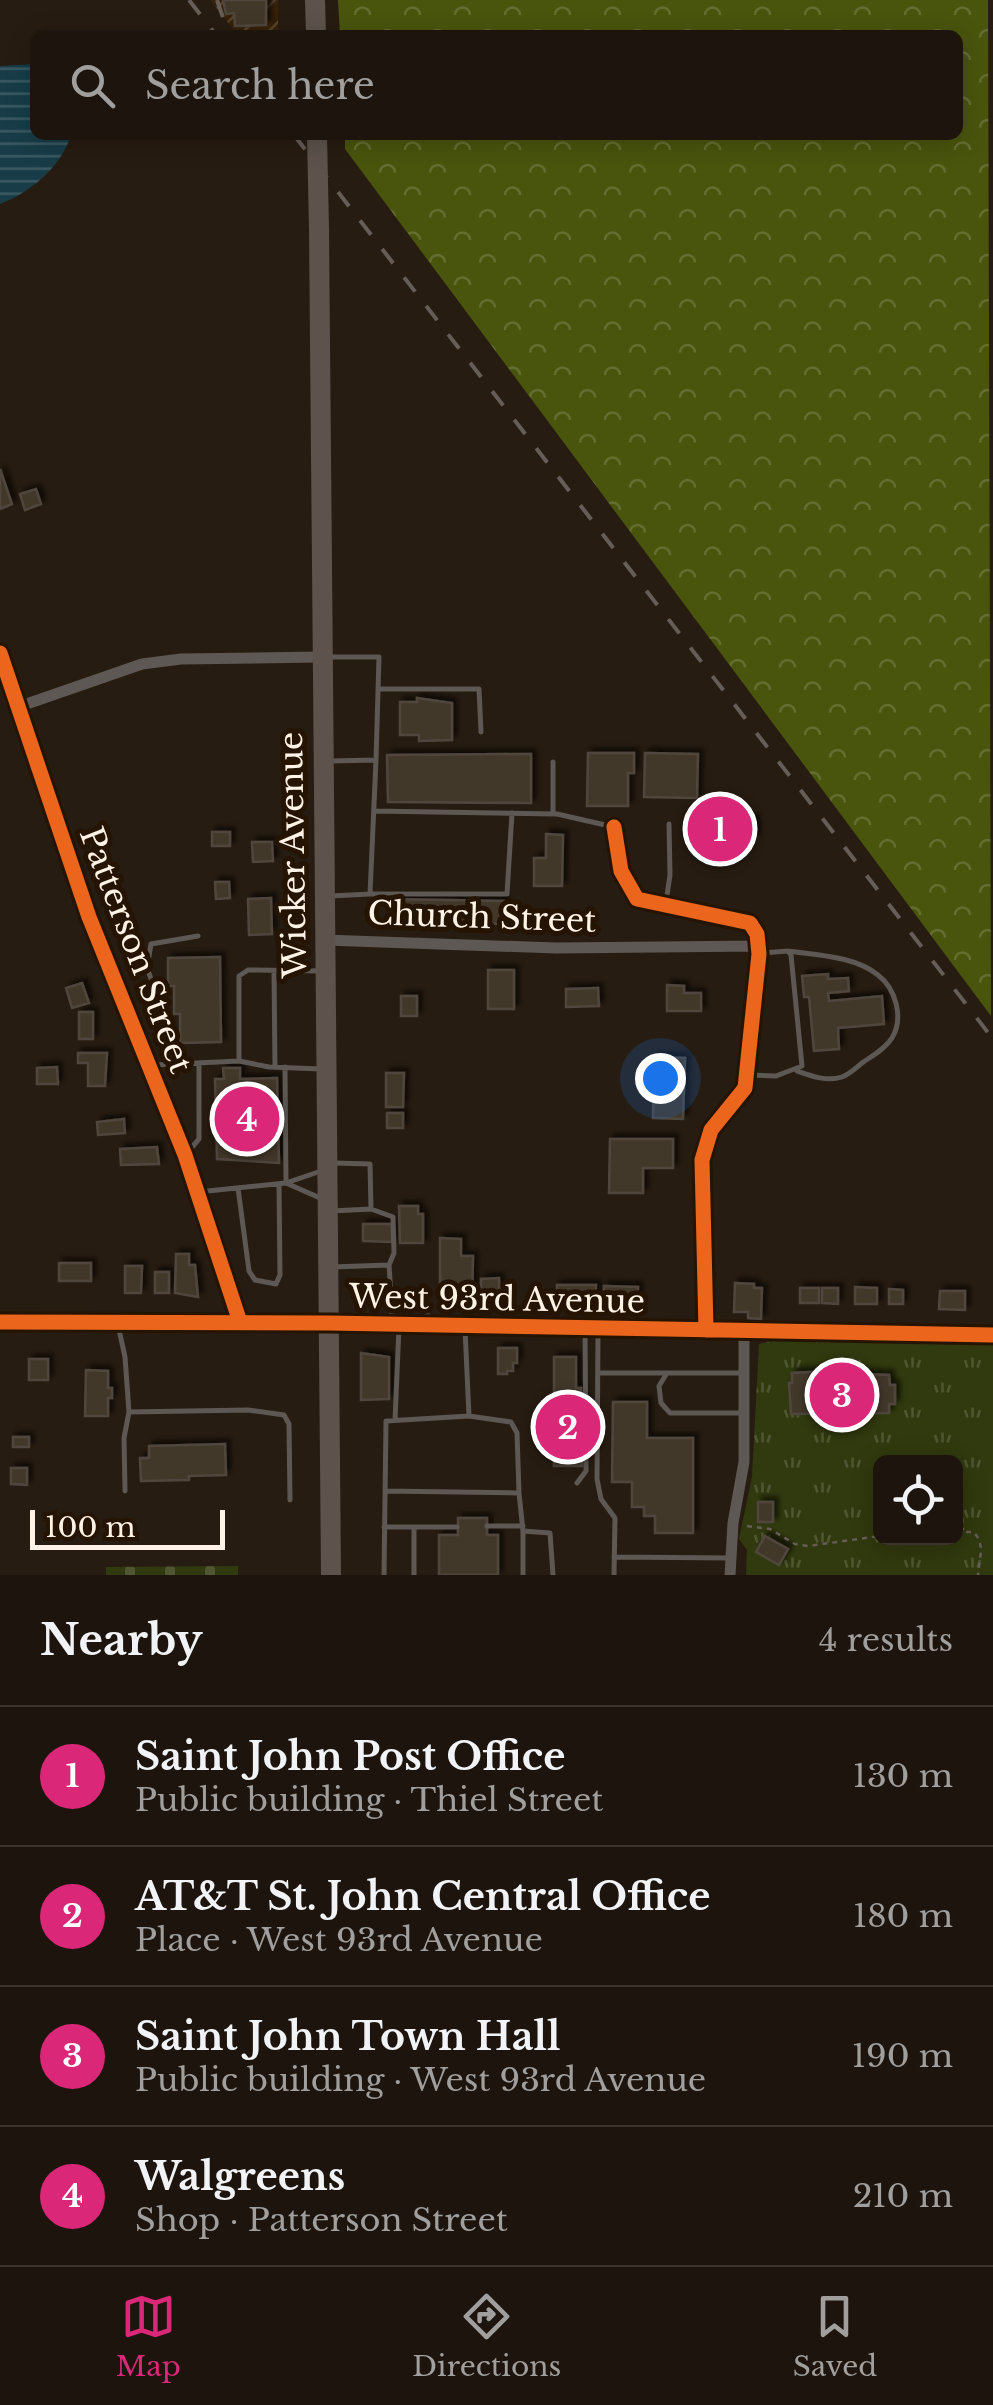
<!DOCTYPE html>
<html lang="en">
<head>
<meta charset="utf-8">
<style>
	body { margin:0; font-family:"Libre Baskerville",serif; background:#2a221b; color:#f1f3f6 }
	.controls { position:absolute; right:30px; bottom:30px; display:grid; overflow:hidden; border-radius:15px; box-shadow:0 5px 25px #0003 }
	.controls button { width:90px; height:90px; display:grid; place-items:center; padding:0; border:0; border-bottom:2px solid #3b342e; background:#1d150d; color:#f1f3f6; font:50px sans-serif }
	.scale { position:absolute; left:30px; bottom:25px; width:195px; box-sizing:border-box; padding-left:10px; border:5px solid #fff2e6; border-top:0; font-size:28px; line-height:35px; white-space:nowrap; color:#fff2e6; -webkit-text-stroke:8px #251402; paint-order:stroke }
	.you { position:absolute; left:660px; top:1078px; width:35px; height:35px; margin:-25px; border:8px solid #fff; border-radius:50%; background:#1a73e8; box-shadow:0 0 0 15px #1a73e833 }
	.badge { display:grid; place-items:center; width:65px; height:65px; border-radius:50%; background:#db2777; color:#fff; font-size:32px; font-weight:700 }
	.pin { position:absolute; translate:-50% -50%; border:5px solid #fff; box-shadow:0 2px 10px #0006 }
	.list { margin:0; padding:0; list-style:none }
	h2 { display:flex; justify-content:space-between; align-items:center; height:130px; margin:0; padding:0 40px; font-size:42px }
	h2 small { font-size:32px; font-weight:400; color:#a09f9d }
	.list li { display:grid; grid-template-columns:65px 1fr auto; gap:30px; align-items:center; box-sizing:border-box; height:140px; padding:0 40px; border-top:2px solid #3b342e }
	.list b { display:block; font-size:38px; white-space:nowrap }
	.list p { margin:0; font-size:32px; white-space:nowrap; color:#a09f9d }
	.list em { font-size:32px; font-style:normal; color:#a09f9d }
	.icon { flex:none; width:55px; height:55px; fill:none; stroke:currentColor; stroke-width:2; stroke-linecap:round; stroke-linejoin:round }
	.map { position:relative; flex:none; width:993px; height:1575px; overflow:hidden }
	.search { position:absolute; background:#1d150d; box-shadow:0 5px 25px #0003; left:30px; right:30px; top:30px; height:110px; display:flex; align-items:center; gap:25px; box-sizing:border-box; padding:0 35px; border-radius:15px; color:#a09f9d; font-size:38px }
	.sheet { height:690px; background:#1d150d }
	nav { display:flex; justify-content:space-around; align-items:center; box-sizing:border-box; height:140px; border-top:2px solid #3b342e; background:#1d150d; font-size:28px; color:#a09f9d }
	nav a { display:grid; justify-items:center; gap:5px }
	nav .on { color:#db2777 }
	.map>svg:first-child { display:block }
	.industrial { fill:url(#industrial-furrows) }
	.forest { fill:url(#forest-crowns) }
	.cemetery { fill:url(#cemetery-stones) }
	.park { fill:url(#park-tufts); fill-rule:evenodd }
	.water { fill:url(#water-rules) }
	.building { fill:#43372a; stroke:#50473e; stroke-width:2.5; filter:url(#shadow) }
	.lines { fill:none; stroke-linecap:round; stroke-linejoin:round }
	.path { stroke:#655d58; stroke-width:2.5; stroke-dasharray:5 5; stroke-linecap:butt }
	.lane { stroke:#5d5853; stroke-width:5 }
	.street { stroke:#5d5853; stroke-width:11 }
	.secondary { stroke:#615854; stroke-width:15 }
	.highway { stroke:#5d534c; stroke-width:20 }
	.rail { stroke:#655d58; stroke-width:4; stroke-dasharray:18 18; stroke-linecap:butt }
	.highway-bridge { stroke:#5d534c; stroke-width:20 }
	.cycleway-casing { stroke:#251402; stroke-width:21 }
	.cycleway { stroke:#eb651d; stroke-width:15 }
	.labels { text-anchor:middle; stroke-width:10; stroke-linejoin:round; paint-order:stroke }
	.street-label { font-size:32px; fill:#fff2e6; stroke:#251402 }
</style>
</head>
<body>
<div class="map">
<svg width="993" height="1575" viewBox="0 0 993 1575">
	<defs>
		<pattern id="industrial-furrows" width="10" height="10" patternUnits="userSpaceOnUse" patternTransform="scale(2.5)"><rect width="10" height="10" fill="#372108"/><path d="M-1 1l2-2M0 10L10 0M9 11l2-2" fill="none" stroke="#55422c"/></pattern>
		<pattern id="forest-crowns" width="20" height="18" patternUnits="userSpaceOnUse" patternTransform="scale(2.5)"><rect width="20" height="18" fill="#49550d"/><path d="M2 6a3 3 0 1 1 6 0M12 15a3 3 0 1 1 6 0" fill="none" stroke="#646e30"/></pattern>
		<pattern id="cemetery-stones" width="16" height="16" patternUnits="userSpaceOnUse" patternTransform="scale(2.5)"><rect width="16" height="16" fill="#31390e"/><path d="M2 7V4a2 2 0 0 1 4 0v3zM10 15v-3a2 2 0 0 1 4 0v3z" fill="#505631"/></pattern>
		<pattern id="park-tufts" width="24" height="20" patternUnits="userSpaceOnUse" patternTransform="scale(2.5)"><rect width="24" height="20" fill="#31390e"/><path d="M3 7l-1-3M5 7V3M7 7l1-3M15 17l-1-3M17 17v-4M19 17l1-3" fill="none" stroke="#505631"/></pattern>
		<pattern id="water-rules" width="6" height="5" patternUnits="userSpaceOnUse" patternTransform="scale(2.5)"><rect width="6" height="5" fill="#183d48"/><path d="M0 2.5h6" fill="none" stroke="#3b5a62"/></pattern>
		<filter id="shadow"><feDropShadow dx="4.5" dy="-4.5" stdDeviation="2.5" flood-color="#0009"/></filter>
	</defs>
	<rect width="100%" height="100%" fill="#271c11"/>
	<path class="industrial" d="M210 0H278V35H238Z"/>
	<path class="forest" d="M338 0H988L991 1016 345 149V135H958V35H340Z"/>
	<path class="cemetery" d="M238 1566V1575H106V1567Z"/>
	<path class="park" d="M785 1338 993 1341V1575H746L747 1550 739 1539 752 1477 759 1344ZM880 1462H956V1538H880Z"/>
	<path class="water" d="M35 64V135H71C61 167 31 192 0 204V66Z"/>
	<path class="building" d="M223 0H266V25L235 26 234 13 226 14Z
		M0 469 12 504 0 509Z
		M36 489 41 504 25 510 20 494Z
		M417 698 452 703V740L419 741V735H400V702H417Z
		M588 753H634V773H628V806H587Z
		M645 753 698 754 697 798 644 797Z
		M531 754V803L388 802 387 755Z
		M695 819 755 820V838H742V856L695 855Z
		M212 832H230V846H212Z
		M546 834 563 835 562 886H534V858H546Z
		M252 842H272L273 861 253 862Z
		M215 882H229L230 898 216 899Z
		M271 898 272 934 249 935 248 899Z
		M389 899 504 901V924L388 922Z
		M220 957 221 1042 180 1043V1014H174V986H168V958Z
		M488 970H514V1009H488Z
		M828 974V979L848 978 849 991 828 993 829 1001 882 996 884 1024 838 1028 839 1049 814 1051 809 997H804L802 976Z
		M82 983 89 1003 72 1008 66 988Z
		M667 985 684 986V993H701V1011H667Z
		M598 988 599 1006 566 1007V989Z
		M401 996H417V1016H401Z
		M79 1012H93V1039H79Z
		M78 1053H107L105 1086H88V1063H78Z
		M654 1057 685 1058 683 1119 653 1118Z
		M57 1067 58 1084H37V1068Z
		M223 1068H240V1079L277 1078 279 1163 217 1159 215 1079H224Z
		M386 1073H404L403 1107H386Z
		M387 1113H403V1128H387Z
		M124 1119 125 1133 98 1135 97 1122Z
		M610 1139H673V1168H643V1193H609Z
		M157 1147 159 1164 121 1165 120 1149Z
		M399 1206H418V1214H423V1243H400Z
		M363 1224H392V1242L363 1241Z
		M440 1238 461 1239V1256H473L472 1305 440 1304Z
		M176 1254H189V1265H195L198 1297 175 1293Z
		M59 1263H91V1281H59Z
		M125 1266H142L141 1293H125Z
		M155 1272H169V1293H155Z
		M499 1278 500 1300 481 1301V1279Z
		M735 1283 754 1284V1288H762L761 1319 748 1318V1312H734Z
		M557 1285H596L595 1303 557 1302Z
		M604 1286 638 1287 637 1303 604 1302Z
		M855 1287 877 1288V1304H855Z
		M800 1288H819V1303H800Z
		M822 1288H838V1304L822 1303Z
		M889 1289 903 1290V1304H889Z
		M940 1291H965V1310L939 1309Z
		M498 1348H517V1363H513V1371H507V1374H498Z
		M361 1353 389 1357V1399L361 1400Z
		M554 1357H576V1388H581L582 1466H554Z
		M29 1359H48V1380H29Z
		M86 1370 108 1371V1388H112V1398H108V1416H85Z
		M810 1372 889 1375 890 1385H895V1404H889V1413L791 1414 789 1383H792V1373Z
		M613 1402H647V1438H693V1533H655V1516H644V1507H632V1482H612Z
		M13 1437H29V1447H13Z
		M225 1444 226 1475 189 1476V1480L141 1481 140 1458H149V1446Z
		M11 1468H27V1485L11 1484Z
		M758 1502H773V1522H758Z
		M458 1518H487V1535H498V1575H439V1535H458Z
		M765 1536 788 1549 779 1565 756 1552Z"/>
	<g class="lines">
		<path class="path" d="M960 1488 963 1530
			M747 1526 770 1529 795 1544 808 1546 880 1536
			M956 1532H973C986 1543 979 1560 978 1575"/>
		<path class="lane" d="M329 657H379L376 760
			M378 689H479L481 732
			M330 761 376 760 370 894 331 896
			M553 762V814
			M374 811 557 814 614 827
			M370 894H507L512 813
			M666 902 670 875 669 824
			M788 951C816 955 855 956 878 975 896 989 904 1018 892 1038 885 1049 872 1056 862 1063 856 1068 850 1074 842 1077 827 1082 811 1076 797 1071
			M274 971 275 1067
			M239 1061V976L248 970 321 971
			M182 1063 147 968 151 944 198 936
			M154 1065 239 1061 269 1067 322 1069
			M285 1067 286 1183
			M749 1075 776 1076 802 1066 791 955 788 951 762 953
			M187 1153 199 1139V1063
			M335 1163 370 1164 371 1209
			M286 1183 320 1198
			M238 1188 249 1271 255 1280 276 1284 280 1275 279 1184
			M198 1192 286 1183 324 1170
			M332 1211 371 1209 393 1217 394 1253 389 1265
			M332 1267 389 1265 391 1295
			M392 1320 391 1295H422L429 1322
			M118 1325 125 1357 129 1412 124 1438 125 1491
			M598 1333 597 1479 601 1499 615 1518 614 1575
			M598 1373H667
			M129 1412 248 1410 284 1415 289 1424 290 1500
			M741 1413H670L661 1403 659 1386 667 1373H744
			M469 1416 511 1422 517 1433 519 1493
			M395 1420 399 1327
			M577 1483 586 1471 585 1329
			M385 1491 519 1493 523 1531 550 1533 553 1575
			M487 1526H523
			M384 1527H414V1575
			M414 1527H457
			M614 1557 730 1558
			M384 1575 386 1421 469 1416 465 1329
			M523 1575V1531"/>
		<path class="street" d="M18 707 142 664 181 659 321 657
			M614 827 621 871 637 899 750 923 757 934 759 954 745 1088 711 1130 702 1160 706 1330
			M324 940 556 948 759 946
			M730 1575 733 1523 744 1462V1331"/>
		<path class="secondary" d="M0 653 89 917 185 1155 240 1322
			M0 1322 329 1323 993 1335"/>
		<path class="highway" d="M315 0 316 35
			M319 230 331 1575"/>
		<path class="rail" d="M189 0 216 35
			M217 0 229 35
			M294 135 993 1039"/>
		<path class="highway-bridge" d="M317 135 319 230"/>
		<defs>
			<path id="cycleway" d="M0 653 89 917 185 1155 240 1322
				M614 827 621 871 637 899 750 923 757 934 759 954 745 1088 711 1130 702 1160 706 1330
				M0 1322 329 1323 993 1335"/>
		</defs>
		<use href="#cycleway" class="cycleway-casing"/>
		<use href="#cycleway" class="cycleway"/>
	</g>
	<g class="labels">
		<g class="street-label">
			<text transform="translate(293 855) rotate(-91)" y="11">Wicker Avenue</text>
			<text transform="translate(482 917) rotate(2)" y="11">Church Street</text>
			<text transform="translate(136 950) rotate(69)" y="11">Patterson Street</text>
			<text transform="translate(497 1299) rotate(1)" y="11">West 93rd Avenue</text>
		</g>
	</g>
</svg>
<div class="controls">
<button><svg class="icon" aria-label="locate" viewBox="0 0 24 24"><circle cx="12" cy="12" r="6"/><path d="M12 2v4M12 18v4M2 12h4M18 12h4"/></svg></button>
</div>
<div class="scale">100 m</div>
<div class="you"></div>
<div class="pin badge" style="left:720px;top:829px">1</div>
<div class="pin badge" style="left:568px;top:1427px">2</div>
<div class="pin badge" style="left:842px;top:1395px">3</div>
<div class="pin badge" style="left:247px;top:1119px">4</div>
<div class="search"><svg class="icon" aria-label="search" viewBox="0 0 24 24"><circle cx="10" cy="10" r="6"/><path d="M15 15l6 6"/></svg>Search here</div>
</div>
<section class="sheet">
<h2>Nearby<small>4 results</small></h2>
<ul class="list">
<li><span class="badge">1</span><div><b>Saint John Post Office</b><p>Public building · Thiel Street</p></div><em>130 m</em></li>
<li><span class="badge">2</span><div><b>AT&amp;T St. John Central Office</b><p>Place · West 93rd Avenue</p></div><em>180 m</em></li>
<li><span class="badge">3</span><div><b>Saint John Town Hall</b><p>Public building · West 93rd Avenue</p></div><em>190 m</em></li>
<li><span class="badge">4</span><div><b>Walgreens</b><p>Shop · Patterson Street</p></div><em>210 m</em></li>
</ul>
</section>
<nav>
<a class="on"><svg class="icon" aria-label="map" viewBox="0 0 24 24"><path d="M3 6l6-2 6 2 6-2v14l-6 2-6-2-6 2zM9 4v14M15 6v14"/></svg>Map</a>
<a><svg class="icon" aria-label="directions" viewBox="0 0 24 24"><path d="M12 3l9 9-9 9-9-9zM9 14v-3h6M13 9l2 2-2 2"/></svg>Directions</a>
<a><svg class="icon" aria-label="saved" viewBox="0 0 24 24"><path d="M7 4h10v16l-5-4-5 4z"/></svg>Saved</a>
</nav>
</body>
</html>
